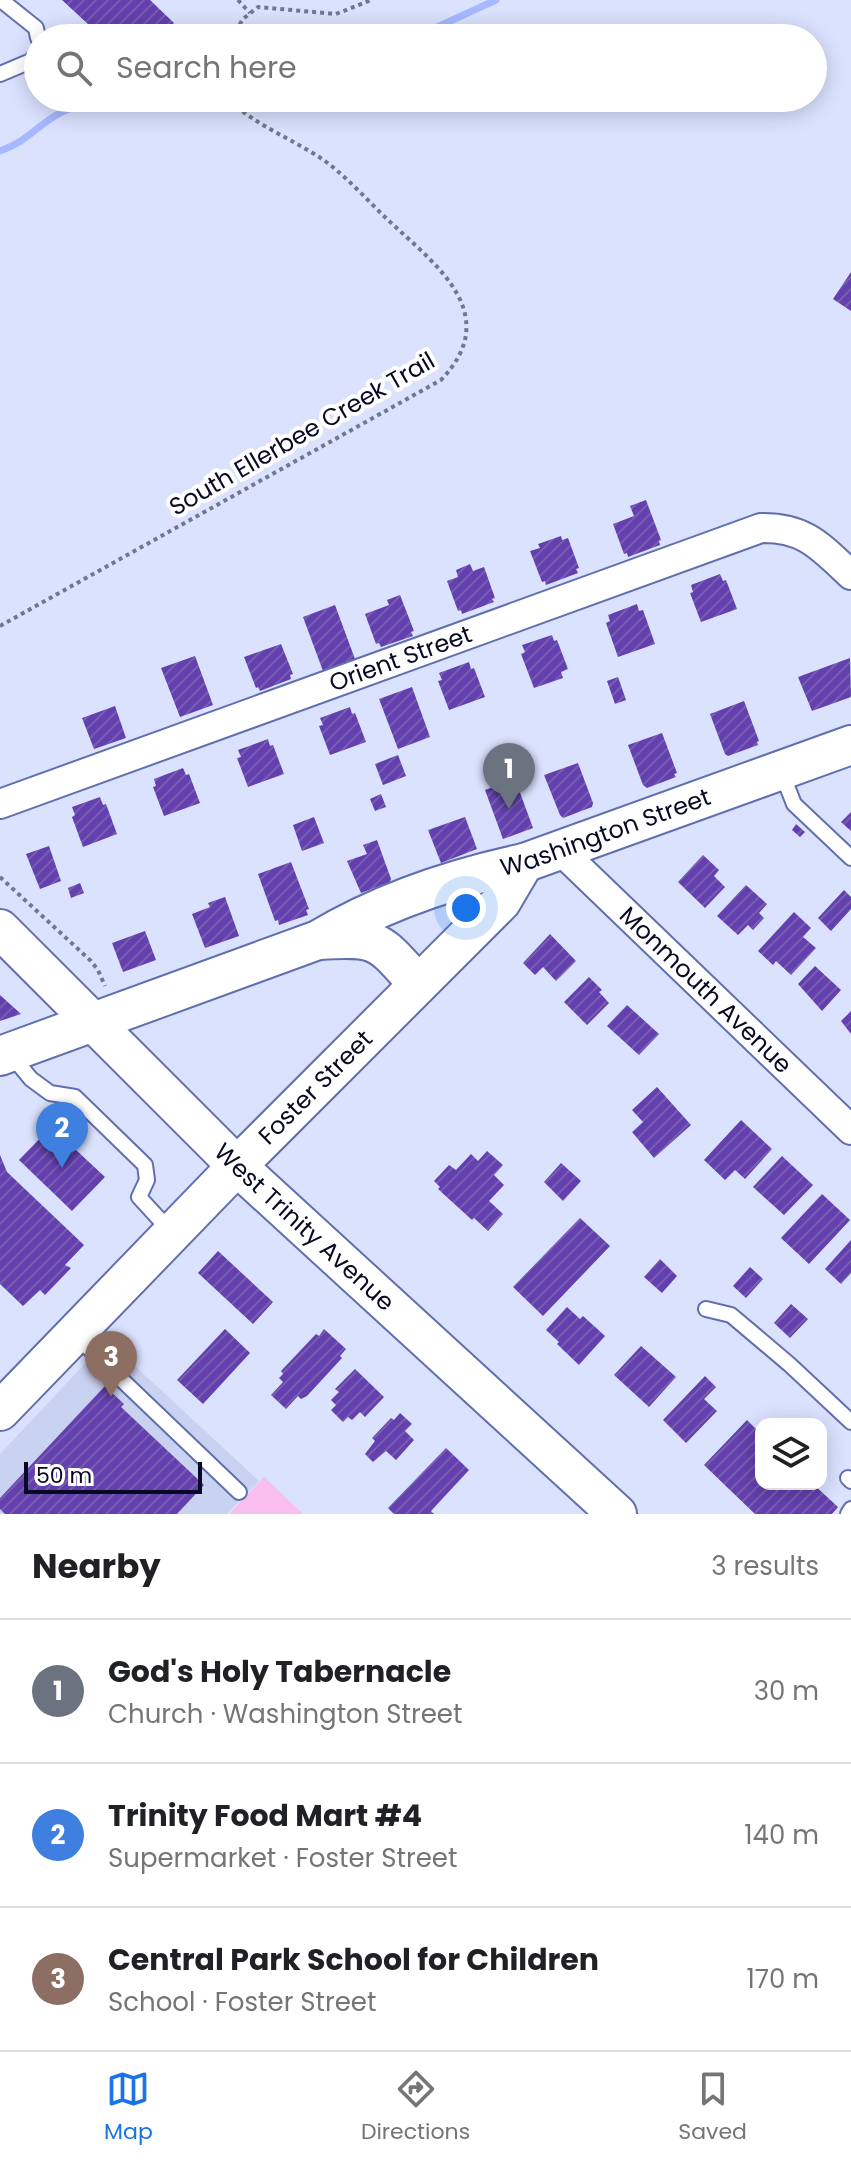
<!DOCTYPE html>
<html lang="en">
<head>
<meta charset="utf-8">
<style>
	body { margin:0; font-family:Poppins,sans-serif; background:#f2f2f2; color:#202124 }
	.controls { position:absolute; right:24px; bottom:24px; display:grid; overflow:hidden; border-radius:16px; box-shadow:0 4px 20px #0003 }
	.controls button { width:72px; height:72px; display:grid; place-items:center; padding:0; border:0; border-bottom:2px solid #e0e0e0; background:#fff; color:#202124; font:40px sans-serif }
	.scale { position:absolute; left:24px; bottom:20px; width:178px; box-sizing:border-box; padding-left:8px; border:4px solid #070a22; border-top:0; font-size:22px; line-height:28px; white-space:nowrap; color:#070a22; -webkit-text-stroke:6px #fff; paint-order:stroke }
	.you { position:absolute; left:466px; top:908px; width:28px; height:28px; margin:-20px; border:6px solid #fff; border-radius:50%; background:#1a73e8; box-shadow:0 0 0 12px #1a73e833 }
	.badge { display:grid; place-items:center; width:52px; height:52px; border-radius:50%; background:#1a73e8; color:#fff; font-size:26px; font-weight:700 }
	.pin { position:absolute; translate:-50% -66px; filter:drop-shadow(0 2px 4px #0008) }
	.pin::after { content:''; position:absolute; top:42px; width:28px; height:24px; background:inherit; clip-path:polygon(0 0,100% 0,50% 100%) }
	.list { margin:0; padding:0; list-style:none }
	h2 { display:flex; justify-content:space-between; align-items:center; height:104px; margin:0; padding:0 32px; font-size:34px }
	h2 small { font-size:26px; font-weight:400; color:#757577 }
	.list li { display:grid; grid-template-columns:52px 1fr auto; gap:24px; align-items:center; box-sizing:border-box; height:144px; padding:0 32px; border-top:2px solid #e0e0e0 }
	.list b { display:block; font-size:30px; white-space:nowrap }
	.list p { margin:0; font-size:26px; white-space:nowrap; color:#757577 }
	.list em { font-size:26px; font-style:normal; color:#757577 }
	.icon { flex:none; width:44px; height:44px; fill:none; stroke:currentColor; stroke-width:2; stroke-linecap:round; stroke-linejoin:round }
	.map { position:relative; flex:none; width:851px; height:1514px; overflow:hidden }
	.search { position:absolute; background:#fff; box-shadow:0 4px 20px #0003; left:24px; right:24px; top:24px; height:88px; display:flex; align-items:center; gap:20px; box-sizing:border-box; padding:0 28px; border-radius:44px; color:#757577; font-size:30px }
	.sheet { height:536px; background:#fff }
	nav { display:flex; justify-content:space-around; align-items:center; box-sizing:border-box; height:112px; border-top:2px solid #e0e0e0; background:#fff; font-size:22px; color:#757577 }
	nav a { display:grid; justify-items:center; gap:4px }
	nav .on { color:#1a73e8 }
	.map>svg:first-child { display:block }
	.built { fill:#cad2f1 }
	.park { fill:#f9beed }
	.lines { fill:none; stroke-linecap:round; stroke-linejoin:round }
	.stream { stroke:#a8b8ff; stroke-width:7 }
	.building { fill:url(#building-hatch) }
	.lane-casing { stroke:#626faf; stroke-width:18 }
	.street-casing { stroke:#626faf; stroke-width:32 }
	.secondary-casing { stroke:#626faf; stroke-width:42 }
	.path { stroke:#727791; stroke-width:4; stroke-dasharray:4 4; stroke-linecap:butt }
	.lane { stroke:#fff; stroke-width:14 }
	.street { stroke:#fff; stroke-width:28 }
	.secondary { stroke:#fff; stroke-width:38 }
	.labels { text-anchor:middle; stroke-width:8; stroke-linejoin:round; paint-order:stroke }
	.street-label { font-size:24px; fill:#070a22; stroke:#fff }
</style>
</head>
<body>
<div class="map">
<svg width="851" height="1514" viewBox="0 0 851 1514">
	<defs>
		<pattern id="building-hatch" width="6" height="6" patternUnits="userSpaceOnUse" patternTransform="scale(2)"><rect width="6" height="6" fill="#633faf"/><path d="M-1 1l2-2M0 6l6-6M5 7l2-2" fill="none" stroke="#785db2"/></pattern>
	</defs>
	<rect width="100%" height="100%" fill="#dae2fe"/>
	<path class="built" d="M107 1340 259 1481 227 1514H0V1454Z"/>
	<path class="park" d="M264 1477 303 1514H229Z"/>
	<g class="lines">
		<path class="stream" d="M413 38 496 0
			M154 98 177 105 197 99
			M0 151C25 142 32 131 53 117 72 105 97 101 119 98"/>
	</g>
	<path class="building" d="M62 0H150L174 23 160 38H103Z
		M780 29 794 38H774Z
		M851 272V311L833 299Z
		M646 500 661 540 659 541 660 545 628 557 627 553 624 554 613 524 634 516 630 506Z
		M561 536 562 540 568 538 579 568 576 569 578 573 546 585 545 581 542 582 530 551 540 548 538 544Z
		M470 564 473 571 484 567 495 598 492 599 494 602 462 614 461 610 458 611 447 581 458 577 456 570Z
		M720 574 723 581 726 580 737 609 701 622 690 593 693 592 691 585Z
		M400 595 414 631 411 632 413 636 381 647 379 643 376 644 365 614 389 605 387 600Z
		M637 604 639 611 643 610 655 644 618 657 606 623 610 621 608 615Z
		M335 605 355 659 323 671 303 617Z
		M552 635 554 641 557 640 568 669 561 672 563 678 534 688 521 654 525 652 522 645Z
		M281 644 293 674 290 675 291 679 260 691 258 687 256 688 244 657Z
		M195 656 213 705 180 717 161 668Z
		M850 658 851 697 812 711 798 677Z
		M469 662 471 669 474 668 485 697 449 710 438 681 442 680 439 673Z
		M618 677 626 700 615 704 607 681Z
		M412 687 430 737 398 749 379 699Z
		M744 701 759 741 757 742 758 745 728 756 725 754 710 714Z
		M115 706 126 738 94 749 82 718Z
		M350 707 352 714 355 713 366 742 330 755 319 726 323 725 320 718Z
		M662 733 677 773 674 774 676 777 647 788 643 785 628 745Z
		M268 739 270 746 273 745 284 774 248 787 237 758 241 757 238 750Z
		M398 755 406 776 383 785 375 764Z
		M578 763 593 803 592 807 563 818 560 815 544 775Z
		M183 768 186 775 189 774 200 803 164 816 153 787 156 786 154 779Z
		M515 779 533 828 503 839 485 790Z
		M381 794 386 807 375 811 370 799Z
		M100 797 103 805 106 804 117 834 83 847 72 817 75 815 72 807Z
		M851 812V831L841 822Z
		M314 817 324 843 302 851 293 825Z
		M465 817 477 849 441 863 428 830Z
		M796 824 805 832 800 837 792 830Z
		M377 840 391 879 390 882 361 893 347 861 367 854 363 845Z
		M49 846 61 881 40 889 26 854Z
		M703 855 719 870 714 876 725 887 705 908 678 882Z
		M291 862 309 909 306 910 308 915 279 925 278 920 275 921 258 874Z
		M80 883 84 893 71 898 68 888Z
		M746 885 767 904 759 913 764 918 753 930 748 925 738 935 717 916Z
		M844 890 851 897V909L831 931 818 918Z
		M225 897 239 936 205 948 192 914 210 907 208 903Z
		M794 912 811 928 803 937 816 948 791 975 776 961 773 965 758 951Z
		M145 931 156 960 123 972 112 943Z
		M550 934 576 961 556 981 543 967 535 975 523 963Z
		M815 966 841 990 822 1011 798 984Z
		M589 977 602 990 599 992 609 1003 587 1025 564 1002Z
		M0 995 21 1014 0 1021Z
		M627 1005 659 1034 639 1055 607 1026Z
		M851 1011V1034L841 1021Z
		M657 1087 691 1125 654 1158 632 1132 643 1122 632 1110Z
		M741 1120 772 1149 745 1179 735 1170 725 1180 704 1160Z
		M56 1122 80 1144 75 1149 105 1177 72 1211 19 1160Z
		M487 1151 503 1165 494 1175 504 1185 489 1201 503 1214 488 1231 474 1218 472 1220 438 1189 440 1187 434 1181 449 1165 456 1170 471 1154 478 1161Z
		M0 1155 7 1172 84 1245 65 1265 71 1268 45 1295 40 1290 23 1306 0 1284Z
		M782 1156 813 1185 784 1215 753 1187Z
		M561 1163 581 1181 563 1201 544 1182Z
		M822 1194 850 1220 809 1264 781 1238Z
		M580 1218 610 1246 543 1316 513 1287Z
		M851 1240V1273L841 1284 825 1269Z
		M218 1251 273 1302 253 1324 198 1273Z
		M660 1259 677 1276 662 1293 644 1277Z
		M750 1267 763 1279 746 1298 733 1286Z
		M791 1304 808 1319 790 1338 774 1323Z
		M567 1307 580 1319 583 1316 605 1336 579 1365 557 1344 559 1342 546 1330Z
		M225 1329 250 1353 203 1404 177 1380Z
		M324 1329 346 1349 340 1356 342 1358 307 1396 301 1399 298 1396 286 1409 271 1395 283 1382 279 1378 283 1374 281 1371 316 1334 319 1336Z
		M641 1346 676 1377 649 1407 614 1375Z
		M355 1369 384 1397 365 1417 360 1412 352 1420 348 1417 343 1422 331 1410 336 1405 331 1400 339 1392 335 1389Z
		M705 1376 716 1387 704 1399 717 1411 686 1443 663 1420Z
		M105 1386 124 1404 121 1407 204 1485 177 1514H5L0 1509V1498Z
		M400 1413 412 1424 405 1431 414 1440 396 1460 386 1451 373 1462 365 1454 375 1441 372 1438 391 1418 394 1420Z
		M747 1420 761 1434V1484H813L838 1507 832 1514H755L704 1465Z
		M446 1448 469 1470 431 1511 434 1514H394L388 1508Z"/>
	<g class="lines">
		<defs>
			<path id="lane" d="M1 0 36 28 38 38
				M0 74 31 61 38 52
				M781 771 794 804 851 858
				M12 1056 31 1079 50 1093 75 1097 145 1165 147 1180 139 1197 172 1233
				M706 1309 731 1315 789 1364 851 1422
				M75 1335 239 1492
				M848 1478 851 1481
				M848 1514 851 1509"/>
			<g id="street">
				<path id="s1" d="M0 804 761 528C805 527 821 547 851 575"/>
				<path id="s2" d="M560 850 851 1130"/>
			</g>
			<g id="secondary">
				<path id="s3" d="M0 929 237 1166 617 1514"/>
				<path d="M320 940C380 936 379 941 418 984"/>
				<path id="s4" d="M0 1056 318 940C380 903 454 878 524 863L851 745"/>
				<path id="s5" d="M0 1411 237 1166 501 902 524 863"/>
			</g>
		</defs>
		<use href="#lane" class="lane-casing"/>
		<use href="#street" class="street-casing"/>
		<use href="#secondary" class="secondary-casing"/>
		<path class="path" d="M238 0 250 13
			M231 38 243 19 258 7 336 14 371 0
			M0 626 441 380C504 314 436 265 388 220 368 201 348 178 325 161 293 139 254 125 227 98
			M0 877 91 961 98 970 105 986"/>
		<use href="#lane" class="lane"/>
		<use href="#street" class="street"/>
		<use href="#secondary" class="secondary"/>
	</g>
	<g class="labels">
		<g class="street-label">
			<text transform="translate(302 434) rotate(-30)" y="8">South Ellerbee Creek Trail</text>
			<text dy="8" stroke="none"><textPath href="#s1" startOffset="426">Orient Street</textPath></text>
			<text dy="8" stroke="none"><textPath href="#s4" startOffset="646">Washington Street</textPath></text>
			<text dy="8" stroke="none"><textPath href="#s2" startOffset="202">Monmouth Avenue</textPath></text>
			<text dy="8" stroke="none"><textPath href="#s5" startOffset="452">Foster Street</textPath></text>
			<text dy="8" stroke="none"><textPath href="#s3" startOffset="426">West Trinity Avenue</textPath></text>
		</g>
	</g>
</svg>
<div class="controls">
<button><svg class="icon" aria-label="layers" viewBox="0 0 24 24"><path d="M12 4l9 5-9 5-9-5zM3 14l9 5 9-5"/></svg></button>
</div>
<div class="scale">50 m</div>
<div class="you"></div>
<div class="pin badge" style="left:509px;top:809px;background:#6b7280">1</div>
<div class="pin badge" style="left:62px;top:1168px;background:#3f7fe0">2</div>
<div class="pin badge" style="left:111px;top:1397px;background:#8d6e63">3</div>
<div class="search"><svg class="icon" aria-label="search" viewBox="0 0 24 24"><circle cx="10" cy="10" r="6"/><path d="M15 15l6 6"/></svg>Search here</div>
</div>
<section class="sheet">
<h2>Nearby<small>3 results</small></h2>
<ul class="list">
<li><span class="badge" style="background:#6b7280">1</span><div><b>God's Holy Tabernacle</b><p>Church · Washington Street</p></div><em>30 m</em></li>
<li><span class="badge" style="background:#3f7fe0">2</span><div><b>Trinity Food Mart #4</b><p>Supermarket · Foster Street</p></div><em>140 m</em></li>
<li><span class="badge" style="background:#8d6e63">3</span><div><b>Central Park School for Children</b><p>School · Foster Street</p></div><em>170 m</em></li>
</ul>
</section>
<nav>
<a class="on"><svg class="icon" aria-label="map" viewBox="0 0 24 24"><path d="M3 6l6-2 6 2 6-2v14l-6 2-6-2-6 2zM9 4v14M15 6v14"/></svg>Map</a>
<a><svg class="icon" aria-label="directions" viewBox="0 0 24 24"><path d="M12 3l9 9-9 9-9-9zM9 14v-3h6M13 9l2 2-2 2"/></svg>Directions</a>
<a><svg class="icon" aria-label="saved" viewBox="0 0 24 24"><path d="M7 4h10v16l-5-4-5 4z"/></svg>Saved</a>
</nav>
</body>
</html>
